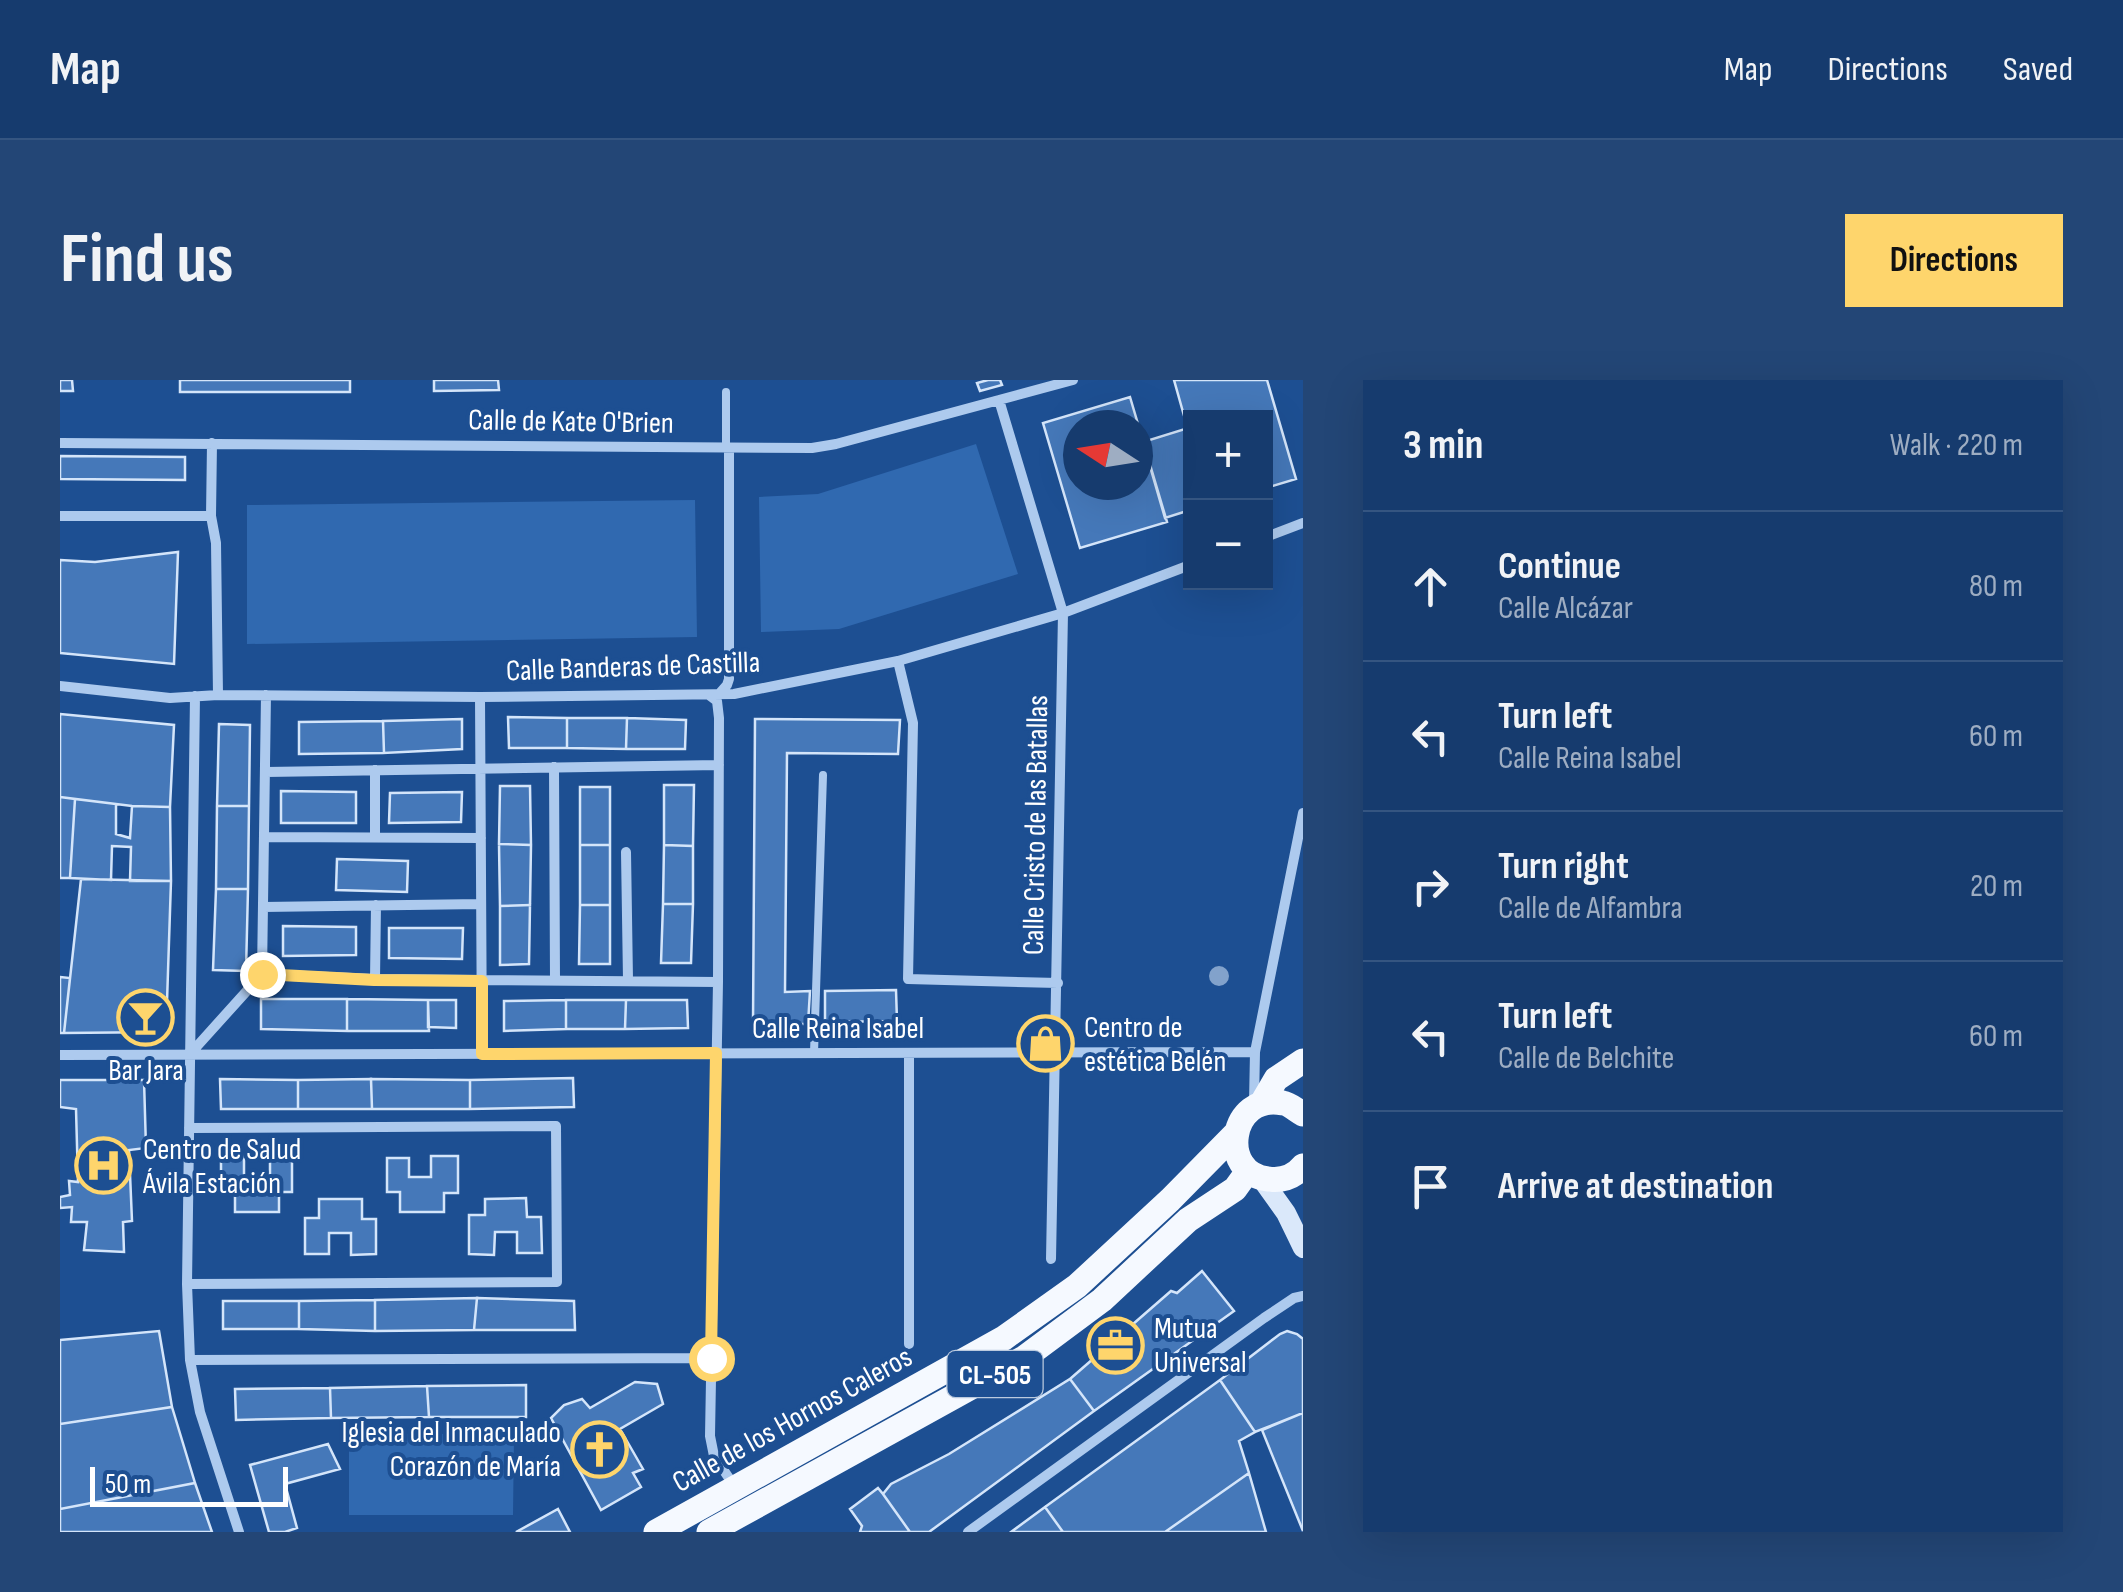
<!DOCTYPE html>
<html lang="en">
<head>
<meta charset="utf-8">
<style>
	body { margin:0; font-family:"Sofia Sans Condensed",sans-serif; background:#234676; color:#f1f3f6 }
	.controls { position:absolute; right:30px; top:30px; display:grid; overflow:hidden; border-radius:0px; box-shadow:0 10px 40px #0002 }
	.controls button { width:90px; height:90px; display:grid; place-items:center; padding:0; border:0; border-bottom:2px solid #355581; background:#163b6e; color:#f1f3f6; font:50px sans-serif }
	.compass { position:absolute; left:1003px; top:30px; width:90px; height:90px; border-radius:50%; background:#163b6e; box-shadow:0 10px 40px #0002; rotate:282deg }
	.scale { position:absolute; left:30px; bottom:25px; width:198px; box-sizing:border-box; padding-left:10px; border:5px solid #fff; border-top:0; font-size:28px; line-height:35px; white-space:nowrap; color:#fff; -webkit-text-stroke:8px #1d4f92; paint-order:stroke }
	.stop { position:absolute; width:30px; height:30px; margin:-22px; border:8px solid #fed56c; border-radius:50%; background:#fff }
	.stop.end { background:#fed56c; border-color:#fff; box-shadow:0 2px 10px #0008 }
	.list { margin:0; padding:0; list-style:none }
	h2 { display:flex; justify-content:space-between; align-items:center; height:130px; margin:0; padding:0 40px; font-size:42px }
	h2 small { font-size:32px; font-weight:400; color:#9eadc2 }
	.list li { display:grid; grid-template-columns:65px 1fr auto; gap:30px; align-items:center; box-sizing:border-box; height:150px; padding:0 40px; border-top:2px solid #355581 }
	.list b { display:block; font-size:38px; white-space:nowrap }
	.list p { margin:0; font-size:32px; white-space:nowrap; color:#9eadc2 }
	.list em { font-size:32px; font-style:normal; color:#9eadc2 }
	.icon { flex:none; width:55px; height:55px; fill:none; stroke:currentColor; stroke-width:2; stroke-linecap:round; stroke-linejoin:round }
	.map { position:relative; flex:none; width:1243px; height:1152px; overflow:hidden; border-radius:0px }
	header { display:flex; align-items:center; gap:60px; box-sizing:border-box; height:140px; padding:0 50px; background:#163b6e; border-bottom:2px solid #355581 }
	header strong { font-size:48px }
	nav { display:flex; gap:55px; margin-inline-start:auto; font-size:35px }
	.intro { display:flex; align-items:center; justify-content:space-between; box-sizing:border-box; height:240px; padding:0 60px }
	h1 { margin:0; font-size:70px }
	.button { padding:25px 45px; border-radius:0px; background:#fed56c; color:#111; font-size:35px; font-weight:700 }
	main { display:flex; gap:60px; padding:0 60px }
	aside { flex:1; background:#163b6e; border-radius:0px; box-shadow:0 10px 40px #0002 }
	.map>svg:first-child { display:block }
	.green { fill:#3069b0 }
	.building { fill:#4578b9; stroke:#d4e5fa; stroke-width:2.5; fill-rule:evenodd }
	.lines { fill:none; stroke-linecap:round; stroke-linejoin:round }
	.lane { stroke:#adcaee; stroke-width:8 }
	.street { stroke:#adcaee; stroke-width:10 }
	.secondary { stroke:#dae8fa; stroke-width:20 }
	.primary { stroke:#f5f9ff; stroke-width:25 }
	.tree { fill:#82a2cb }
	.route { stroke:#fed56c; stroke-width:12 }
	.labels { text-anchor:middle; stroke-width:8; stroke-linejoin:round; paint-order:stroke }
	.shield { fill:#1d4f92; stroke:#bbcade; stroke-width:2.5 }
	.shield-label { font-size:28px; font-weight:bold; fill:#fff }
	.street-label { font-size:30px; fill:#fff; stroke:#1d4f92 }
	.poi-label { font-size:30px; fill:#fff; stroke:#1d4f92; text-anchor:start }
</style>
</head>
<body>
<header>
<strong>Map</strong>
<nav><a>Map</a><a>Directions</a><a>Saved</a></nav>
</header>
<div class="intro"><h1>Find us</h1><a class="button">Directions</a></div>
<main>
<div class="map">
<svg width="1243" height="1152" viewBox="0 0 1243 1152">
	<rect width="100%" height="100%" fill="#1d4f92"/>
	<path class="green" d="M916 64 958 194 779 249 701 252 699 117 758 114Z
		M635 120 637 257 187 264V125Z
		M289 1054H454L453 1135H289Z"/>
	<path class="building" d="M0 0H12L13 11H0Z
		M120 0H290V12H120Z
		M374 0H438L439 10 374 11Z
		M928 0H940L942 5 920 11 917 3Z
		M1114 0H1207L1236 99 1206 108V38H1130V57Z
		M1070 17 1107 142 1020 168 983 43ZM1018 45H1078V105H1018Z
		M1128 48 1130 57V130L1105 138 1083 62Z
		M0 76 125 77V100L0 99Z
		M118 172 114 284 0 273V180L35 182Z
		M0 334 114 345 110 427 72 426 0 417Z
		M448 337 507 338V368H449Z
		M507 338H567L566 369 507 368Z
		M567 338 626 340 625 369H566Z
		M402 339V369L324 373 323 341Z
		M695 339 840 340 838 374 727 373 725 612 750 611 748 644H693Z
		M323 341 324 373 239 374V342Z
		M159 344 190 345 189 426H157Z
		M604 405H634L633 466 604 465Z
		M440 406H470L471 465 439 464Z
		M520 407H550V465H520Z
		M221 411 296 412V443H221Z
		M402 412 401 442 329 443 330 413Z
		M0 417 15 419 10 498H0Z
		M15 419 56 424V454L70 458 72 426 110 427 111 501H70L71 467 52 466 51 500 10 498Z
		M157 426H189L188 509H156Z
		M439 464 471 465 470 525 440 526Z
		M520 465H550V525H520Z
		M604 465 633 466V524H603Z
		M277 479 348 481 347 512 276 510Z
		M21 499 111 501 106 652 4 653Z
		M156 509H188L186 591 153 590Z
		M603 524H633L631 583H601Z
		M470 525 469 584 440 585V526Z
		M520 525H550V584H519Z
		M223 546 296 547V575L223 576Z
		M329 548H403L402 579 329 578Z
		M0 597 10 598 4 653H0Z
		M836 610 837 641 765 642V611Z
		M201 619H287V651L201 649Z
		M287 619 368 620 369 651H287Z
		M368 620H396V648L368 647Z
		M506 620V649L444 651V621Z
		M506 620H566L565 649H506Z
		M566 620H627L628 648 565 649Z
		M513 698 514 727 410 729V700Z
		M160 699 238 700V729H161Z
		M311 699 410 700V729H312Z
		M311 699 312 729H238V700Z
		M0 700H84L86 768 69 770 72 841 63 842 64 872 24 870 27 842H11L12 827 0 828V817L10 815 9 801 18 802 16 729 0 727Z
		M161 775H184V797H210V778H232V812H219V832H175V813H161Z
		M371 776H398V813H384V832H340V812H327V778H349V797H371Z
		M466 818 467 837H481L482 873H457V852H435L434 875 409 874V835H425V819Z
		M259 819H302V839H316V874L291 875V853H269V874H245V838H259Z
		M1142 891 1174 931 1034 1031 1010 999 1111 911 1117 913Z
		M417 918 514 921 515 950H414Z
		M417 918 414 950 315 951V920Z
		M315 920V951L239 949V921Z
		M163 921H239V949H163Z
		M99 951 112 1027 0 1044V960Z
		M1227 951 1237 954 1243 959V1033L1195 1052 1160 1000 1220 954Z
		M1010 999 1034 1031 869 1152H850L823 1114 831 1104 889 1074Z
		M1160 1000 1195 1052 1179 1061 1189 1093 1105 1152H1003L985 1127Z
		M575 1002 597 1004 603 1024 560 1049 583 1089 573 1093 581 1107 541 1130 491 1038 504 1025 522 1019 530 1028Z
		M466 1005V1037H369L367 1006Z
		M367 1006 369 1037 271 1038 270 1008Z
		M270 1008 271 1038 176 1040 175 1009Z
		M112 1027 135 1103 0 1129V1044Z
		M1243 1033V1151L1202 1050Z
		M268 1064 280 1089 225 1104 237 1148 225 1152H209L190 1085Z
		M1189 1093 1206 1152H1105Z
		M135 1103 152 1152H0V1129Z
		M818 1108 823 1114 850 1152H800L802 1146 790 1129Z
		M985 1127 1003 1152H951Z
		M498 1129 510 1152H456Z"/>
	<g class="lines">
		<path class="lane" d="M666 68V12
			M754 673 763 395"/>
		<path class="street" d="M939 20 1003 233 991 879
			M0 63 752 68 776 64 1013 0
			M152 63 151 136 156 163 158 315
			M0 136H151
			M1206 157 1243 143
			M838 281 853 343 848 599 998 603
			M0 306 110 318 158 315 420 317 674 314 838 281 1003 233 1130 185
			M659 314 667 305 669 299V68
			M649 315 657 321 659 338 658 602 650 1056 654 1076 675 1107
			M135 316 127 904 130 980 140 1032 179 1152
			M420 317 422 673
			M494 387 495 600
			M206 392 659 385
			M204 457 421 458
			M315 457V390
			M566 472 568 600
			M203 527 421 524
			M202 594 315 599 658 602
			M315 599 316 525
			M849 673V964
			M130 674 202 594 206 315
			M0 675 1195 672
			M1194 722 1195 672 1243 433
			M127 904 497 902 496 746 129 748
			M130 980 651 978
			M908 1152 1204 938 1234 918 1243 916"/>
		<path class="secondary" d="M1201 798 1226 833 1243 868"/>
		<path class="primary" d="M1202 723 1216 699 1243 681
			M1243 734C1237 731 1230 724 1223 723 1169 712 1158 794 1208 799 1222 801 1234 797 1243 786
			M596 1152 944 958 1017 906 1110 820 1175 754
			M649 1152 964 978 1042 920 1128 840 1175 809 1188 791"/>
	</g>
	<circle class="tree" cx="1159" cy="596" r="10"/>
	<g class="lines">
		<path class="route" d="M202 594 314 600 422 601V674L656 673 651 978"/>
	</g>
	<defs>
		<symbol id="bar-ring" viewBox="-11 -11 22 22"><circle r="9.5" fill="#1d4f92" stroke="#fed56c" stroke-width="1.5"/><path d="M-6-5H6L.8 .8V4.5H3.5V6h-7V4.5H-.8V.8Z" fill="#fed56c"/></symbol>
		<symbol id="shop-ring" viewBox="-11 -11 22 22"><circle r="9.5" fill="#1d4f92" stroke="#fed56c" stroke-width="1.5"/><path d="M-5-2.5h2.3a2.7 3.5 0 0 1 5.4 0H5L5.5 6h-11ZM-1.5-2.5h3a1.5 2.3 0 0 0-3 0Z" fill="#fed56c"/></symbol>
		<symbol id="hospital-ring" viewBox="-11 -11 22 22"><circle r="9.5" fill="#1d4f92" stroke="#fed56c" stroke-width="1.5"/><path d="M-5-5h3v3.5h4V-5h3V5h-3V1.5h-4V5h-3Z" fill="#fed56c"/></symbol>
		<symbol id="office-ring" viewBox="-11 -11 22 22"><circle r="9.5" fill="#1d4f92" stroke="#fed56c" stroke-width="1.5"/><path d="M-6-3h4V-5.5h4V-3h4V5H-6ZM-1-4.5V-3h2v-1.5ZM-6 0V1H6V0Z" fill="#fed56c"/></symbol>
		<symbol id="church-ring" viewBox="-11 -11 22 22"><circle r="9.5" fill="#1d4f92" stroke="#fed56c" stroke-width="1.5"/><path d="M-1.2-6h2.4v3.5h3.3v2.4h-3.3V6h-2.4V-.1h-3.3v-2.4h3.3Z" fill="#fed56c"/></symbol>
	</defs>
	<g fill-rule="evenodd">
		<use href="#bar-ring" x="54" y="606" width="63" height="63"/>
		<use href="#shop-ring" x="954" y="632" width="63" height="63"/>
		<use href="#hospital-ring" x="12" y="754" width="63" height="63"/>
		<use href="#office-ring" x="1024" y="934" width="63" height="63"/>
		<use href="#church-ring" x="508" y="1038" width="63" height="63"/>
	</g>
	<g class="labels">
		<rect class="shield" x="887.5" y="971" width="95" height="46" rx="8"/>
		<g class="shield-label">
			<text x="935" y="1004">CL-505</text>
		</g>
		<g class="street-label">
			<text transform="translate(511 41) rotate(1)" y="10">Calle de Kate O'Brien</text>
			<text transform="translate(573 286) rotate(-2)" y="10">Calle Banderas de Castilla</text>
			<text transform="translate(975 445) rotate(-89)" y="10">Calle Cristo de las Batallas</text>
			<text x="778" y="658">Calle Reina Isabel</text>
			<text transform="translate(732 1039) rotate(-29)" y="10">Calle de los Hornos Caleros</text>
		</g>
		<g class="poi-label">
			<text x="1024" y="657">Centro de<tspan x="1024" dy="34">estética Belén</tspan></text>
			<text x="86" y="700" text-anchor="middle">Bar Jara</text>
			<text x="83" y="779">Centro de Salud<tspan x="83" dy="34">Ávila Estación</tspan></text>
			<text x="1094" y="958">Mutua<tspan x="1094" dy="34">Universal</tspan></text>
			<text x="501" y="1062" text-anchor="end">Iglesia del Inmaculado<tspan x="501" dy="34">Corazón de María</tspan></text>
		</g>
	</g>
</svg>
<div class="controls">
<button>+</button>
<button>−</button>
</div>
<svg class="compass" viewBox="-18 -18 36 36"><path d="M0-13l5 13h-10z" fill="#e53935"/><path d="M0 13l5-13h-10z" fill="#9eadc2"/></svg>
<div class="scale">50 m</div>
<div class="stop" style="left:651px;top:978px"></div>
<div class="stop end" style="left:202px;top:594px"></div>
</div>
<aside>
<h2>3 min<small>Walk · 220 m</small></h2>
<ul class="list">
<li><svg class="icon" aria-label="ahead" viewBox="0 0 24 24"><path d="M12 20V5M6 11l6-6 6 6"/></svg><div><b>Continue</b><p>Calle Alcázar</p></div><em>80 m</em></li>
<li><svg class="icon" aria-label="left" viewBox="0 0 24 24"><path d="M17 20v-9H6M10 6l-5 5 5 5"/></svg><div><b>Turn left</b><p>Calle Reina Isabel</p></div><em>60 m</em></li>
<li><svg class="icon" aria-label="right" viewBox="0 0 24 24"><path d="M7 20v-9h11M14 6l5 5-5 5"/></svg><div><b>Turn right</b><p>Calle de Alfambra</p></div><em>20 m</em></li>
<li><svg class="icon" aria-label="left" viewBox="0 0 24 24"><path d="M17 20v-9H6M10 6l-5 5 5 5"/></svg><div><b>Turn left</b><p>Calle de Belchite</p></div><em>60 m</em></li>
<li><svg class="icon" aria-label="arrive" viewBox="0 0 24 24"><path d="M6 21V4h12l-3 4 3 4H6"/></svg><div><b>Arrive at destination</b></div></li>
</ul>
</aside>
</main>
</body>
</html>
